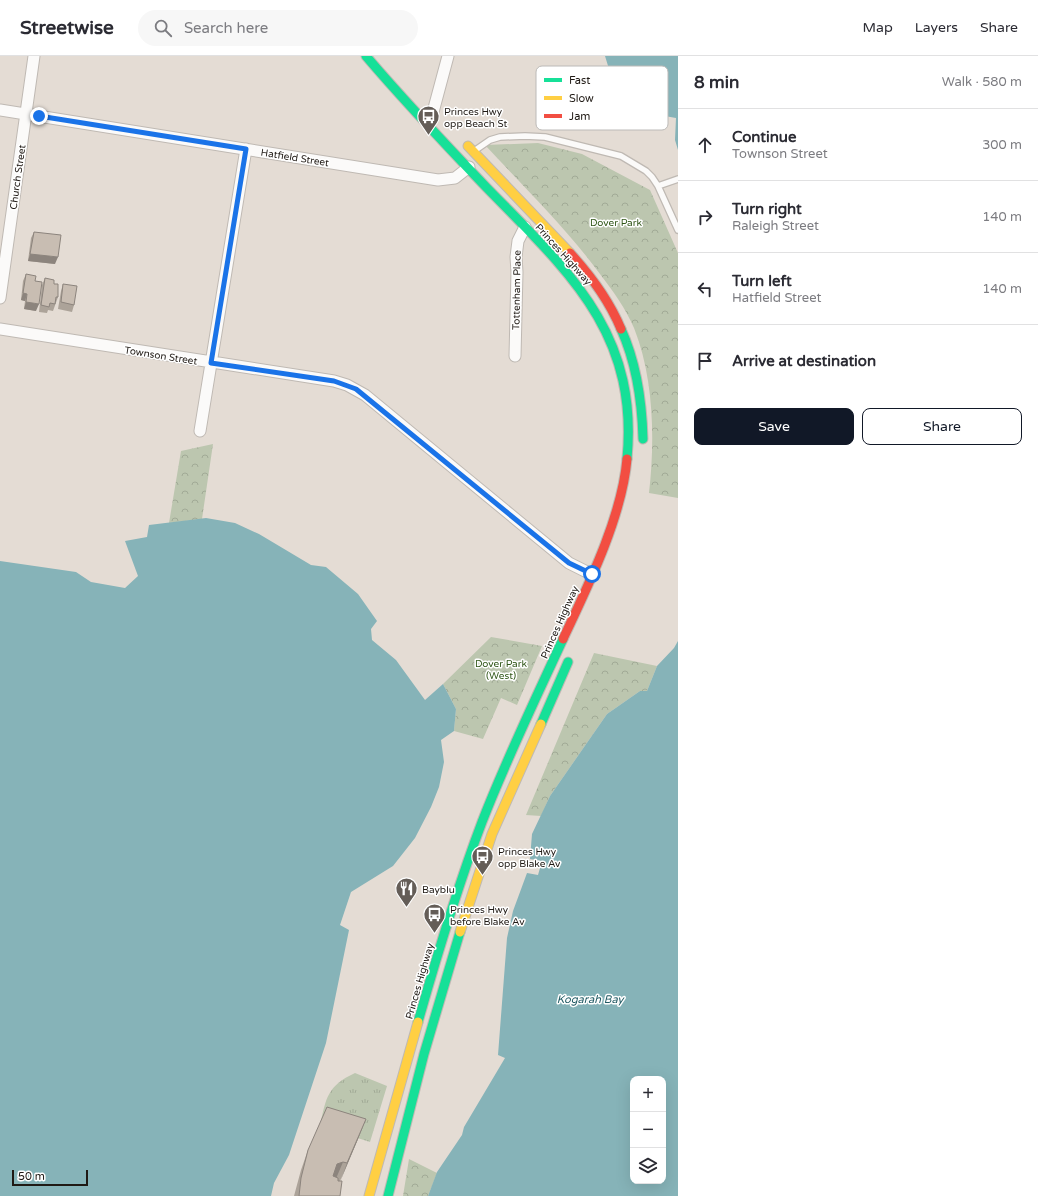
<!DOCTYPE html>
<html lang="en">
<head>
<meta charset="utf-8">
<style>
	body { margin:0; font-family:"Varela Round",sans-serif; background:#f7f7f7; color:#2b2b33 }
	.controls { position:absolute; right:12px; bottom:12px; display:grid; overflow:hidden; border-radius:8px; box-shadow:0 4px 16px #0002 }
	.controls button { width:36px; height:36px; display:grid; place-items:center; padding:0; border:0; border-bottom:1px solid #e1e1e2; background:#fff; color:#2b2b33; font:20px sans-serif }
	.scale { position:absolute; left:12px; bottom:10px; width:76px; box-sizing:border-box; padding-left:4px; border:2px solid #1f1914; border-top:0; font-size:11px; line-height:14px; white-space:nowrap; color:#1f1914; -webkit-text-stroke:3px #fff; paint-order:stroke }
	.stop { position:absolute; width:12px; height:12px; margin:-9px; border:3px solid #1a73e8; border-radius:50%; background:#fff }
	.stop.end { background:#1a73e8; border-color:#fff; box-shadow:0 1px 4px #0008 }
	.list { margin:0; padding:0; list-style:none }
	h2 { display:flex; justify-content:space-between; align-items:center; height:52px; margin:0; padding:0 16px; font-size:17px }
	h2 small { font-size:13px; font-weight:400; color:#7c7c81 }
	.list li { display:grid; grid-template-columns:26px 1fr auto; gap:12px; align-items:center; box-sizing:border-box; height:72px; padding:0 16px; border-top:1px solid #e1e1e2 }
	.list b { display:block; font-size:15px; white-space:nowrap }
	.list p { margin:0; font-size:13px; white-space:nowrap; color:#7c7c81 }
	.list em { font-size:13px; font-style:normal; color:#7c7c81 }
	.actions { display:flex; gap:8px; padding:12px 16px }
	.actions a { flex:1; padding:9px 0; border:1px solid #111827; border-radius:8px; text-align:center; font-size:14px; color:#111827 }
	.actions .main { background:#111827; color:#fff }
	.icon { flex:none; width:22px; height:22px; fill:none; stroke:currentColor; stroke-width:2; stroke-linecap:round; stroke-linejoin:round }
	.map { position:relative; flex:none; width:678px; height:1140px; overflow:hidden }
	header { display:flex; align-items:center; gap:24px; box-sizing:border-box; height:56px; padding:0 20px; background:#fff; border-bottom:1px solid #e1e1e2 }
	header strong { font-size:19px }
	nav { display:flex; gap:22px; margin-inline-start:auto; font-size:14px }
	.search { width:280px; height:36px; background:#f7f7f7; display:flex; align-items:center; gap:10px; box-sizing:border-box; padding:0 14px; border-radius:22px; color:#7c7c81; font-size:15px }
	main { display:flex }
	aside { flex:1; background:#fff }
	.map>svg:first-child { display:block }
	.grass { fill:url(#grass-tufts) }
	.park { fill:url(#park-crowns) }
	.water { fill:#86b3b8; fill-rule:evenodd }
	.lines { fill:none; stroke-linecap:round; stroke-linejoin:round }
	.lane-casing { stroke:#bfb9b3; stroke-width:8 }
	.street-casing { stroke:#bfb9b3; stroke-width:13 }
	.fast-casing { stroke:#bfb9b3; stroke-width:11 }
	.slow-casing { stroke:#bfb9b3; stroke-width:11 }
	.jam-casing { stroke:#bfb9b3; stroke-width:11 }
	.lane { stroke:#fbfaf9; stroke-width:5.5 }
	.street { stroke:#fbfaf9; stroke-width:11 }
	.fast { stroke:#16e098; stroke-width:9 }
	.slow { stroke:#ffcf43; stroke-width:9 }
	.jam { stroke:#f24e42; stroke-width:9 }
	.wall { fill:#aca399 }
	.shaded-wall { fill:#8c847d }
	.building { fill:#c8bdb2; stroke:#8c847d }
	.route { stroke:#1a73e8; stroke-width:5 }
	.labels { text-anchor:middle; stroke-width:3; stroke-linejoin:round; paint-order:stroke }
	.poi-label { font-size:10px; fill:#1f1914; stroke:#fff; text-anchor:start }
	.street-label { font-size:10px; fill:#1f1914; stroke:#fff }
	.park-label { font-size:10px; fill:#305618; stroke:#fff }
	.water-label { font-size:11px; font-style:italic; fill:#1f5962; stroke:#fff }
	.key { fill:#fff; stroke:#bcbab8; stroke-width:1 }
	.key-label { font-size:11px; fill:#1f1914 }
</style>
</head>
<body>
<header>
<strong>Streetwise</strong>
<div class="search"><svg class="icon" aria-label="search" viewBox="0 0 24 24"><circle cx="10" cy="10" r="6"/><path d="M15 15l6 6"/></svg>Search here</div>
<nav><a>Map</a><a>Layers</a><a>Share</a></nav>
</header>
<main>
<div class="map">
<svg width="678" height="1140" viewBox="0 0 678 1140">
	<defs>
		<pattern id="grass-tufts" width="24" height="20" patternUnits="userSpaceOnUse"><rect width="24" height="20" fill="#bcc6af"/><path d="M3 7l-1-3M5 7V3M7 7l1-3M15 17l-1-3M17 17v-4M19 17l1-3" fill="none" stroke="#a1aa96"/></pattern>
		<pattern id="park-crowns" width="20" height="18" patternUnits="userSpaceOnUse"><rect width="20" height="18" fill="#bcc6af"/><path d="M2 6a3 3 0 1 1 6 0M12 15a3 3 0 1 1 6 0" fill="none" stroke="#a1aa96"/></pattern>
	</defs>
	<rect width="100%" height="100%" fill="#e4dcd4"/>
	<path class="grass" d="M355 1017 387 1030 370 1086 320 1070C326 1042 327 1030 355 1017Z"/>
	<path class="park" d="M538 87 582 98 650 134 678 197V442L649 437C655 385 654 322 634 272 626 253 613 235 600 218 566 172 524 131 485 89Z
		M213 388 202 463 169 467 181 395Z
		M491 581 542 590 517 649 501 642 483 683 454 675 456 653 443 628Z
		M594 597 657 610 647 635H640L607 658 550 740 541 760 526 759Z
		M409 1103 437 1117 428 1140H403Z"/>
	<path class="water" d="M605 0H678V94L675 84 676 62 608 50 609 13Z
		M206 462 235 467 259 478 311 509 326 511 358 538 377 565 371 573 372 584 396 604 425 644 443 628 456 653 454 675 441 684 444 706 439 731 431 751 415 782 393 810 351 836 340 869 349 874 326 987 289 1099 274 1127 271 1140H0V505L76 516 91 526 125 532 138 520 125 485 147 481 149 469Z
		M678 585V1140H428L437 1116 462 1079 464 1071 505 1002 498 999 507 882 513 855 527 817 538 819 542 805 530 803 532 778 550 740 607 658 640 635H647L657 610 674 592ZM633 1023H663V1125H633Z"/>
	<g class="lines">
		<defs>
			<path id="lane" d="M477 93 490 84 500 81 525 80 545 81 621 100 646 115 652 121 658 130 678 174
				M658 130 678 123"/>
			<path id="street" d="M0 54 438 124 455 122 469 111
				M433 56 448 0
				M0 242 34 0
				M0 273 334 325 347 329 365 339 569 507 591 518
				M515 300 517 216 516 201 518 185 525 171
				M200 375 246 93"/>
			<path id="fast" d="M366 0C405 46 446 89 487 132 568 215 639 276 627 403
				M621 273C637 308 642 345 643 383
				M541 668 568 606
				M418 966C437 899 457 832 482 766 506 704 535 644 563 583
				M388 1140 424 998 460 876"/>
			<path id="slow" d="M468 90 570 197
				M460 876 492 778 541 668
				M369 1140 418 966"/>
			<path id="jam" d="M570 197C591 220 609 244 621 273
				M563 583C588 530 622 461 627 403"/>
		</defs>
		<use href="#lane" class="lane-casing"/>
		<use href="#street" class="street-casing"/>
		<use href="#fast" class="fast-casing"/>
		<use href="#slow" class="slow-casing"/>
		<use href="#jam" class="jam-casing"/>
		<use href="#lane" class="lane"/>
		<use href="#street" class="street"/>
		<use href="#fast" class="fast"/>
		<use href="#slow" class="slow"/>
		<use href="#jam" class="jam"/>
	</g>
	<path class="wall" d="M34 176 55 208 28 205 31 182Z
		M26 218 36 255 24 253 25 245 21 244 23 225Z
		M45 222 54 228 58 241 53 255 48 254 47 257 39 256 42 229Z
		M63 228 74 249 72 256 58 253 61 235Z
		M366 1063 358 1083 340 1125V1140H294L301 1114 308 1094Z"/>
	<path class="shaded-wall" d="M30 198 58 201 55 208 28 205Z
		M23 237 27 238 25 245 21 244Z
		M26 246 39 248 36 255 24 253Z
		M366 1063 358 1083 340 1126 347 1107Z
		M343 1106 335 1125 330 1127 337 1108Z"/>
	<path class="building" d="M34 176 61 179 58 201 30 198Z
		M26 218 36 220 35 225 42 226 39 248 26 246 27 238 23 237Z
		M45 222 54 224V228H58V241H56L55 248 50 247 49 251 41 249Z
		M63 228 77 230 74 249 61 246Z
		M327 1051 366 1063 347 1107 343 1106 337 1108 333 1120 338 1122V1125H342L340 1140H299L301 1122 308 1094Z"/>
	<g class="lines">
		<path class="route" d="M39 60 246 93 211 307 334 325 356 333 569 507 592 518"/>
	</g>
	<defs>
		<symbol id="bus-pin" viewBox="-11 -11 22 30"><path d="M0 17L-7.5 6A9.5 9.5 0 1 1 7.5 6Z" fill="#645d57" stroke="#fff"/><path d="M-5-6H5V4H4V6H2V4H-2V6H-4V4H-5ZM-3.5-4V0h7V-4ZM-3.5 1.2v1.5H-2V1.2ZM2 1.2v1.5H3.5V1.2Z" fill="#fff"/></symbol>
		<symbol id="restaurant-pin" viewBox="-11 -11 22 30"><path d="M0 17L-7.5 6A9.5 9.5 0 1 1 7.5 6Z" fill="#645d57" stroke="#fff"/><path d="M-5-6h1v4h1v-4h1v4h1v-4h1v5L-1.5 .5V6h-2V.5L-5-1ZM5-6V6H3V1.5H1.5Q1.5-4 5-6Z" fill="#fff"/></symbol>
	</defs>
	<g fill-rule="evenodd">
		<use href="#bus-pin" x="416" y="48" width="25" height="34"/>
		<use href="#bus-pin" x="470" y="788" width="25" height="34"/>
		<use href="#restaurant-pin" x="394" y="820" width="25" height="34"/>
		<use href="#bus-pin" x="422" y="846" width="25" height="34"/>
	</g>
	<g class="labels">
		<g class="poi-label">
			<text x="444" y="59">Princes Hwy<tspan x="444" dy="12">opp Beach St</tspan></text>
			<text x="498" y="799">Princes Hwy<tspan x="498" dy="12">opp Blake Av</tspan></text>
			<text x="422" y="837">Bayblu</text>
			<text x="450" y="857">Princes Hwy<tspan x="450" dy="12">before Blake Av</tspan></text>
		</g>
		<g class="street-label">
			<text transform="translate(295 101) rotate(9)" y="4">Hatfield Street</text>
			<text transform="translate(17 121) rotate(-82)" y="4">Church Street</text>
			<text transform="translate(564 198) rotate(48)" y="4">Princes Highway</text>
			<text transform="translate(516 234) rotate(-89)" y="4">Tottenham Place</text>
			<text transform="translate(161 299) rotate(9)" y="4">Townson Street</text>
			<text transform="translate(559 566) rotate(-66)" y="4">Princes Highway</text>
			<text transform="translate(419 925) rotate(-74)" y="4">Princes Highway</text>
		</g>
		<g class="park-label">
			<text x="616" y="170">Dover Park</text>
			<text x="501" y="611">Dover Park<tspan x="501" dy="12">(West)</tspan></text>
		</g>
		<g class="water-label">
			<text x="590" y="947">Kogarah Bay</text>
		</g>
	</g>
	<rect x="536" y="10" width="132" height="64" rx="6" class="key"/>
	<rect x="544" y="22" width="18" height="4" fill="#16e098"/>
	<rect x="544" y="40" width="18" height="4" fill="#ffcf43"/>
	<rect x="544" y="58" width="18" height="4" fill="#f24e42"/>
	<g class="key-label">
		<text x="569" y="28">Fast</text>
		<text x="569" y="46">Slow</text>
		<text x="569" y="64">Jam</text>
	</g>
</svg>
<div class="controls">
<button>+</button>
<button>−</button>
<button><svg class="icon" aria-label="layers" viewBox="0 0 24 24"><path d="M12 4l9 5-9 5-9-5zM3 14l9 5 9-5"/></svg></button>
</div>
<div class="scale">50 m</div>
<div class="stop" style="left:592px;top:518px"></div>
<div class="stop end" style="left:39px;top:60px"></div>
</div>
<aside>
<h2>8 min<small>Walk · 580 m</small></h2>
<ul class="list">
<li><svg class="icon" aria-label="ahead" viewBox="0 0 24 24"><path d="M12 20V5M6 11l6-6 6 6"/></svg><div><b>Continue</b><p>Townson Street</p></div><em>300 m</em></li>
<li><svg class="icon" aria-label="right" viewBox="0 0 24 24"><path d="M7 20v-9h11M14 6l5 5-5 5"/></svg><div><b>Turn right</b><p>Raleigh Street</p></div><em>140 m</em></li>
<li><svg class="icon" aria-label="left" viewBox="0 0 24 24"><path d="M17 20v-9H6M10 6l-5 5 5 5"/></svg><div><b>Turn left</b><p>Hatfield Street</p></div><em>140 m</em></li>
<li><svg class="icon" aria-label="arrive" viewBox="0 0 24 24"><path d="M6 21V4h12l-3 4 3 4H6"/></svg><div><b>Arrive at destination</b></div></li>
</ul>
<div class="actions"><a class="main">Save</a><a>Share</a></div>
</aside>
</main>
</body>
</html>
